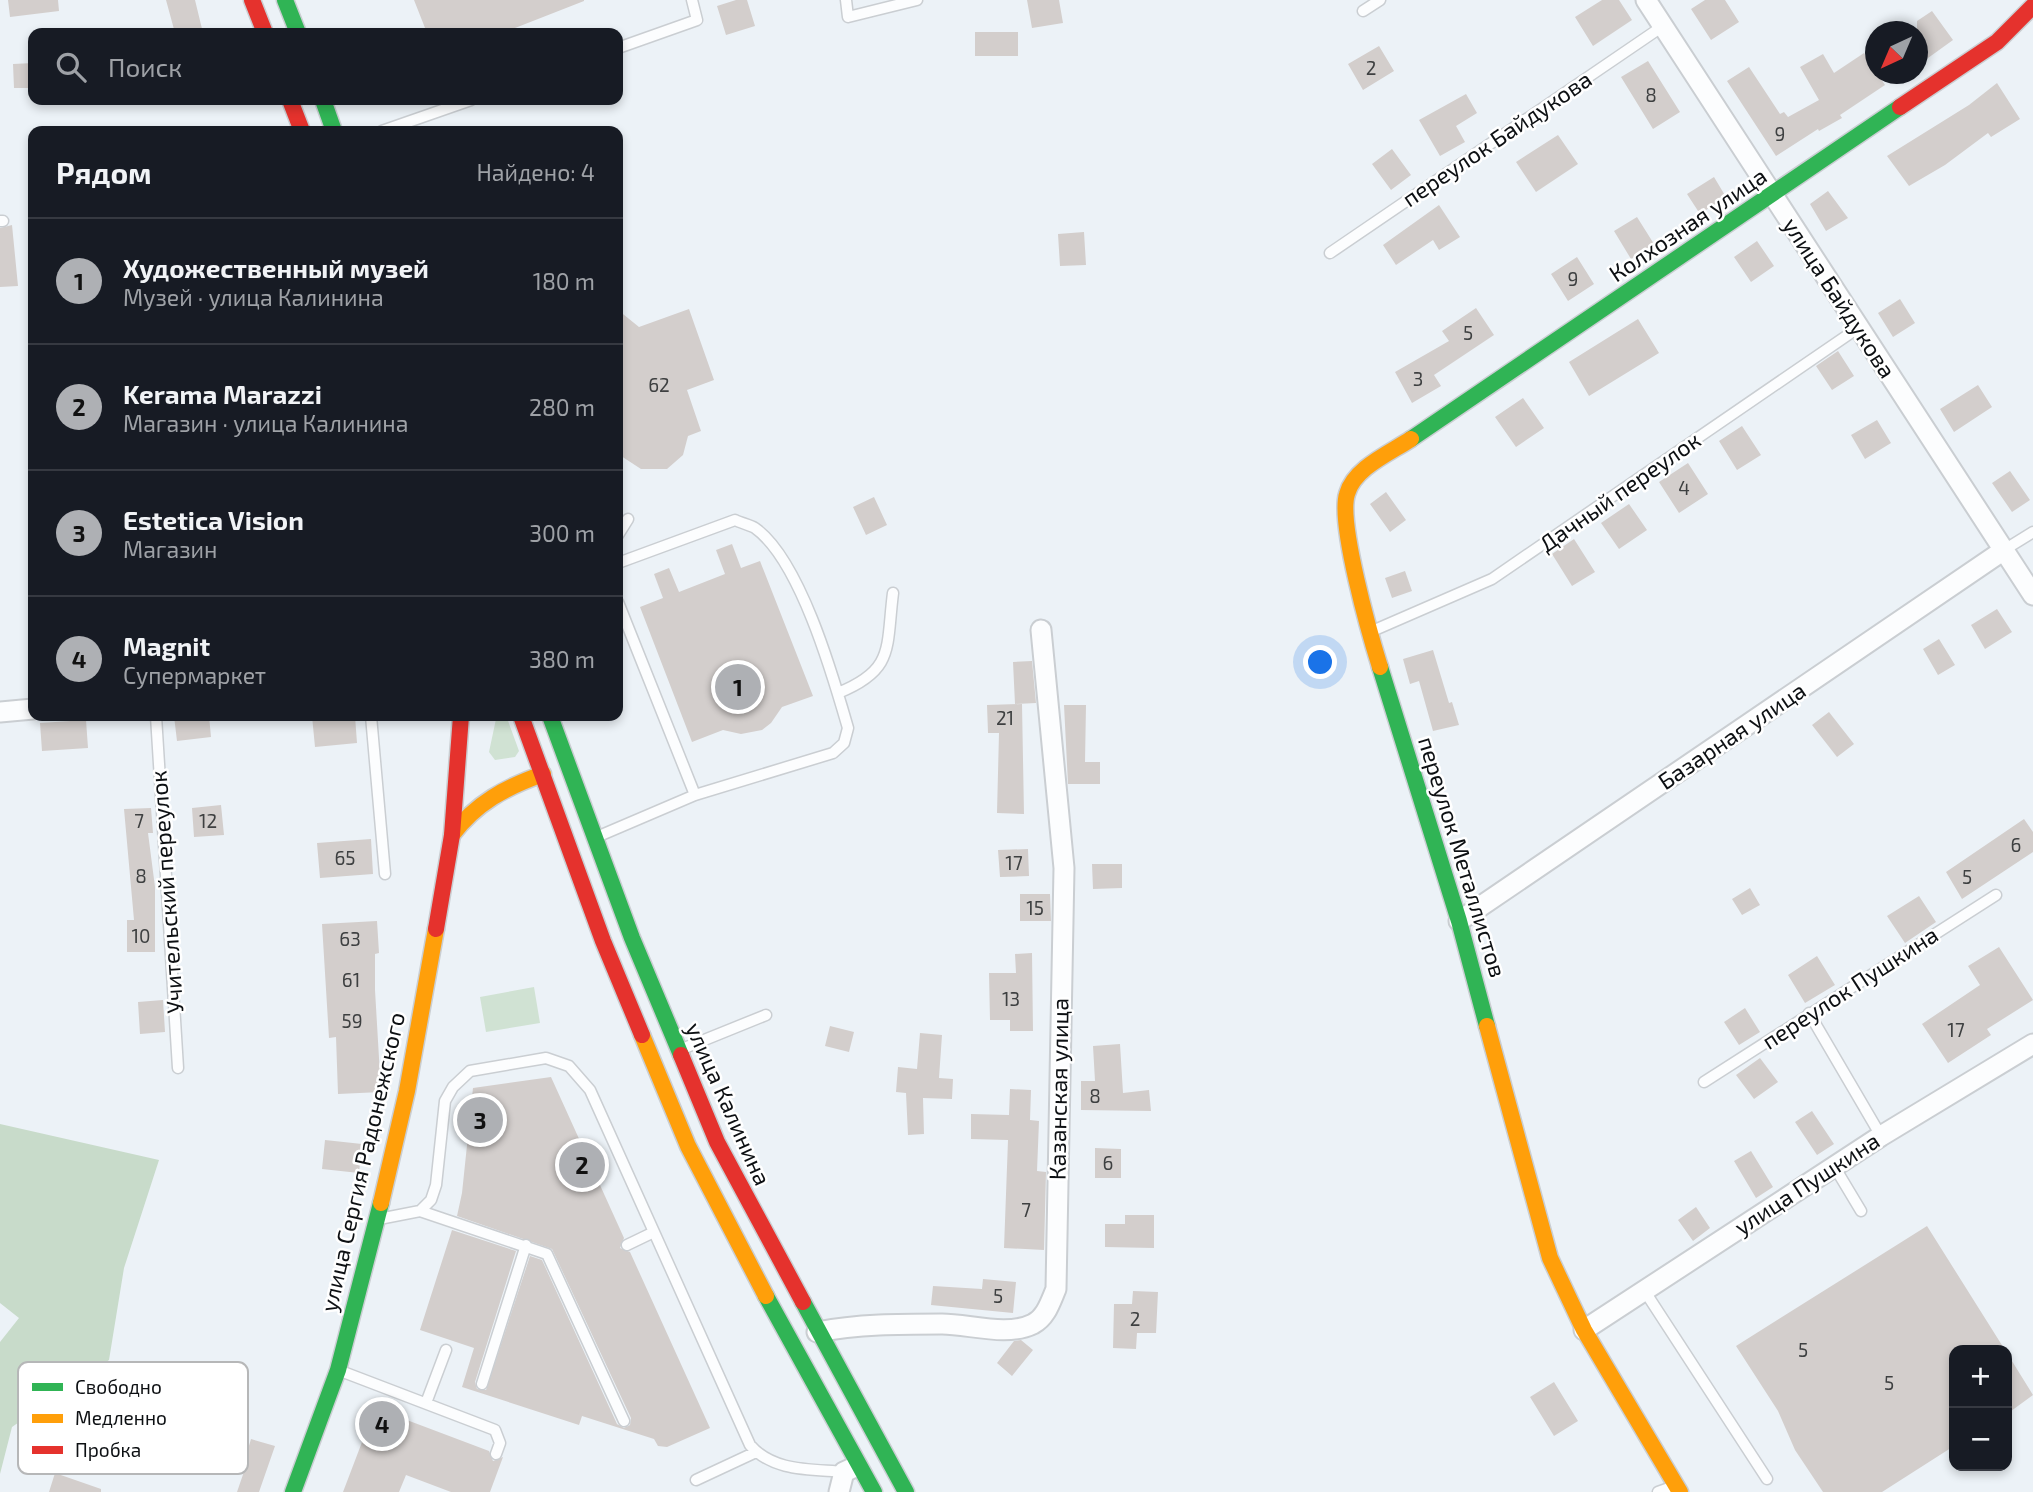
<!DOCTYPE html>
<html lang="ru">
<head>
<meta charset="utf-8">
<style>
	body { margin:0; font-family:"Exo 2",sans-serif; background:#242831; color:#f1f3f6 }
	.controls { position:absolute; right:21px; bottom:21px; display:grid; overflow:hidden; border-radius:14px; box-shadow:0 4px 10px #0003 }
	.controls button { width:63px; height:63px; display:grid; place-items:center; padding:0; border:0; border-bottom:2px solid #363941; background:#171b24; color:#f1f3f6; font:35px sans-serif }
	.compass { position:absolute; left:1865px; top:21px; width:63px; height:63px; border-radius:50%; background:#171b24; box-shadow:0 4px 10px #0003; rotate:224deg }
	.you { position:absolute; left:1321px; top:663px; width:24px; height:24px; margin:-18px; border:5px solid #fff; border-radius:50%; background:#1a73e8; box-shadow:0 0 0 10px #1a73e833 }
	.badge { display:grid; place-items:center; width:46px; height:46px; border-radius:50%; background:#aeb0b4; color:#111; font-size:23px; font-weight:700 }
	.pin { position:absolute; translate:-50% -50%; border:4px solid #fff; box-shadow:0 2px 7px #0006 }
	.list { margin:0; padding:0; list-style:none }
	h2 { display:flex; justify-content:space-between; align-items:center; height:91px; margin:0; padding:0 28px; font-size:30px }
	h2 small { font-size:23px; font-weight:400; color:#9ea1a6 }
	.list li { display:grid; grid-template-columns:46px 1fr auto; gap:21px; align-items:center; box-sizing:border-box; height:126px; padding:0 28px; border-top:2px solid #363941 }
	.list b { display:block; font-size:26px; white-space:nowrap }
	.list p { margin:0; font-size:23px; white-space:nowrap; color:#9ea1a6 }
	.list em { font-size:23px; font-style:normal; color:#9ea1a6 }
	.icon { flex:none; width:38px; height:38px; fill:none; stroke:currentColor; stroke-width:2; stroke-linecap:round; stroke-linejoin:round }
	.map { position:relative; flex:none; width:2033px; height:1492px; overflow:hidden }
	.search { position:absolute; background:#171b24; box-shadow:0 4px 10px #0003; left:28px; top:28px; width:595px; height:77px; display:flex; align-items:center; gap:18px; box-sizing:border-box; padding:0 24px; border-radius:14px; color:#9ea1a6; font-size:26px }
	.panel { position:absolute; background:#171b24; box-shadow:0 4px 10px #0003; left:28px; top:126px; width:595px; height:595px; border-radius:14px }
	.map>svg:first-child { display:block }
	.green { fill:#d0e2d3 }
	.forest { fill:#c8dbca }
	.building { fill:#d3cecc }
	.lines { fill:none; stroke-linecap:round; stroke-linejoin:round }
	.lane-casing { stroke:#caced2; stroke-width:13 }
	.street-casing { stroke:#caced2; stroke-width:23 }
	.fast-casing { stroke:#caced2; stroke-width:19 }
	.slow-casing { stroke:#caced2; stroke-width:19 }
	.jam-casing { stroke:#caced2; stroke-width:19 }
	.lane { stroke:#fcfdfe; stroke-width:10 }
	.street { stroke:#fcfdfe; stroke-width:19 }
	.fast { stroke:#30b455; stroke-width:16 }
	.slow { stroke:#ff9f0a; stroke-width:16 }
	.jam { stroke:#e5322d; stroke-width:16 }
	.labels { text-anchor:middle; stroke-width:5; stroke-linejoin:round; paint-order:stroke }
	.number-label { font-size:19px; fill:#3e4041 }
	.street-label { font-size:23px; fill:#0d1013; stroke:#fff }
	.key { fill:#fff; stroke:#b6b7b8; stroke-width:2 }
	.key-label { font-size:19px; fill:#0d1013 }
</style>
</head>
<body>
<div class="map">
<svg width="2033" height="1492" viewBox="0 0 2033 1492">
	<rect width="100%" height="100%" fill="#ecf2f7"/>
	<path class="green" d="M501 716 507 718 519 751 515 757 495 760 489 752 496 719Z
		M534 987 540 1023 486 1032 480 997Z"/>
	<path class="forest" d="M0 1124 159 1160 124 1268 109 1360 12 1427 0 1474V1342L19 1318 0 1303Z"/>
	<path class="building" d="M8 0H58L59 11 10 17Z
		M166 0H195L203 33H175Z
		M414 0H584V1L502 33H427Z
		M736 0H747L755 26 726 35 717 6Z
		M1027 0H1059L1063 23 1032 28Z
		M1602 0H1619L1632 20 1593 46 1575 17Z
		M1705 0H1725L1739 22 1711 40 1691 9Z
		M1932 11 1953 40 1928 58 1917 43V21Z
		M975 32H1018V56H975Z
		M1379 46 1394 71 1363 90 1348 64Z
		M1864 53 1885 85 1840 115 1842 118 1819 131 1818 129 1776 156 1727 81 1749 67 1780 114 1784 112 1788 117 1819 100 1800 67 1823 54 1834 73Z
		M1648 61 1680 112 1653 129 1621 77Z
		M33 63V88H14L13 64Z
		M1997 83 2020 119 1991 137 1988 133 1945 165 1909 186 1887 156 1969 105Z
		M1466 94 1477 113 1456 126 1465 142 1440 156 1419 120Z
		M1558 135 1578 164 1536 192 1516 162Z
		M1392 149 1411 175 1391 190 1372 164Z
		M1714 177 1726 197 1700 214 1687 194Z
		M1828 191 1848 218 1826 231 1810 204Z
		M1439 205 1460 237 1439 250 1433 240 1396 265 1383 245Z
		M1637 217 1654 244 1631 259 1614 231Z
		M12 225 18 286 0 287V228Z
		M1084 232 1086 265 1060 266 1058 234Z
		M1757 241 1774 266 1751 282 1734 257Z
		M1577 257 1594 284 1568 301 1551 274Z
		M1900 299 1915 323 1893 337 1878 313Z
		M1476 308 1494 335 1434 375 1441 386 1412 403 1395 372 1449 341 1442 331Z
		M689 309 714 380 687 390 701 431 688 436 683 455 667 469H641L618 454V310L639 327Z
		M1638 319 1659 353 1589 396 1569 362Z
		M1838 351 1854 376 1832 390 1816 366Z
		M1978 385 1992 407 1954 432 1940 409Z
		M1523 398 1544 428 1516 447 1495 417Z
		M1877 420 1891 443 1865 459 1851 435Z
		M1742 426 1761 455 1737 470 1719 441Z
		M1688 463 1708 494 1679 513 1659 482Z
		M2010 471 2030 500 2012 512 1992 483Z
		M1386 492 1406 520 1390 532 1370 504Z
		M874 497 887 525 866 535 853 507Z
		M1629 504 1647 530 1619 549 1601 523Z
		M1574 539 1595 572 1572 586 1552 554Z
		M732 544 741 568 760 561 813 696 782 707 771 723 762 730 741 734 723 730 692 742 640 607 663 598 654 574 669 568 679 592 725 574 716 550Z
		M1405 571 1412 591 1392 598 1385 578Z
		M1997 609 2012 632 1985 649 1971 625Z
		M1939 639 1955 665 1938 675 1923 649Z
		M1433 650 1449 703 1452 702 1459 725 1433 731 1419 681 1410 684 1403 659Z
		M1032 661 1036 703 1015 704 1013 662Z
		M1022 704 1024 814 997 813 999 733H988L987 705Z
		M1064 705H1086L1085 762H1100V784H1068Z
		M1829 712 1854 744 1837 757 1812 725Z
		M174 716H209L211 737 177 741Z
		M312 716H355L357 743 315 747Z
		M86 720 88 748 42 751 40 723Z
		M221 805 224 835 194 837 192 808Z
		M151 808 153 833H148L155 887V952H127V920H134L124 809Z
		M2024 819 2033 832V852L1962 899 1946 872Z
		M371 839 373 874 320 878 317 843Z
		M1028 849 1029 876 1000 877 998 850Z
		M1092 864H1122V888L1093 889Z
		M1750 888 1760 905 1742 915 1732 899Z
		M1020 894H1050L1051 921H1020Z
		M1919 896 1936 922 1905 943 1887 916Z
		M377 921 379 953 375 954V990L381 1092 338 1094 336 1037 329 1038 322 924Z
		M1999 947 2033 1000 1987 1029 1991 1035 1948 1063 1922 1024 1980 985 1968 966Z
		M1032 953 1033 1031H1010V1020H990L989 973H1016L1015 954Z
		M1817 956 1835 985 1805 1003 1788 975Z
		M163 1000 165 1032 140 1034 138 1002Z
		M1745 1008 1760 1032 1739 1045 1724 1022Z
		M830 1026 854 1032 849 1052 825 1046Z
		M920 1033 942 1035 939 1078 953 1079 952 1099 923 1098 924 1134 908 1135 906 1093 896 1092 898 1067 917 1069Z
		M1120 1044 1123 1093 1149 1090 1151 1111 1081 1110V1081H1095L1093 1046Z
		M1760 1058 1778 1082 1754 1099 1736 1075Z
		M551 1077 624 1238 620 1248 630 1252 710 1428 667 1447 658 1446 654 1439 582 1416 579 1425 462 1387 474 1348 420 1330 452 1230 516 1251 475 1382 477 1389 486 1390 530 1256 542 1260 617 1424 624 1428 630 1425 631 1418 552 1249 457 1216 462 1193 473 1088Z
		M1010 1089 1031 1090 1030 1120 1039 1121 1037 1171 1046 1172 1044 1250 1004 1248 1008 1140 971 1139V1114L1009 1115Z
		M1812 1111 1834 1144 1817 1155 1795 1122Z
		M325 1140 362 1144 359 1173 322 1169Z
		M1095 1148 1121 1149V1178H1095Z
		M1751 1151 1773 1187 1756 1198 1734 1161Z
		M1696 1207 1710 1228 1693 1241 1678 1220Z
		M1125 1215H1154V1248L1105 1247V1224H1125Z
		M1927 1226 2005 1350H1954V1446L1882 1492H1823L1795 1450 1778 1411 1736 1346Z
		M983 1279 1016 1282 1013 1313 931 1305 933 1286 982 1289Z
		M1133 1291 1158 1292 1156 1333H1137L1136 1349 1113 1348 1114 1304H1132Z
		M1021 1340 1033 1350 1012 1376 997 1363 1014 1341Z
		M2007 1353 2033 1395 2007 1414Z
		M1554 1382 1578 1421 1554 1436 1530 1397Z
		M375 1408 489 1451 493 1461 503 1457 490 1492H451L406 1475 399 1492H343Z
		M251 1439 275 1446 259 1492H237L249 1457 246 1456Z
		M55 1473 101 1489V1492H49Z"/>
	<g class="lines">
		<defs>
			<path id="lane" d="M846 0 848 17 917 0
				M1363 11 1380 0
				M618 48 697 20 692 0
				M382 131 471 100
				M0 221H3
				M1330 253 1663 26
				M618 535 628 519
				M2004 550 2033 532
				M618 602 695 795
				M1370 632 1492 579 1858 328
				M838 693C895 670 886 648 893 593
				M156 716 178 1068
				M371 716 385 874
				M599 836 695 795 833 753 844 743 848 728C833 676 800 560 755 528 750 525 741 523 735 520L618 563
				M1809 1013 1881 1136
				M682 1049 766 1015
				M1704 1082 1996 895
				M1834 1166 1861 1211
				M420 1211 547 1254 624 1421
				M379 1219 420 1211 431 1200 436 1185 445 1101 453 1087 470 1071 546 1058 569 1066 590 1090 750 1445C773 1472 811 1469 844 1472
				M627 1245 654 1232
				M1644 1290 1767 1479
				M338 1370 495 1430 500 1443 496 1454
				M482 1384 526 1245
				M426 1403 446 1350
				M696 1480 756 1452
				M1658 1492 1675 1486"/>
			<path id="street" d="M1646 0 2033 595
				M0 712 33 709
				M1459 921 2004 550
				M1584 1330 1881 1136 2033 1044
				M817 1332C858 1324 900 1324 942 1324 969 1324 1007 1337 1033 1324 1046 1317 1050 1303 1056 1289L1064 868 1041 630
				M839 1492 844 1472 857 1466"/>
			<path id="fast" d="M285 0 298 33
				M323 100 334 131
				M1411 439 1900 107
				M1380 667 1459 921 1487 1026
				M550 716 632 938 681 1055
				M766 1296 874 1492
				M803 1302 906 1492
				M293 1492 338 1370 381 1203"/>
			<path id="slow" d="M1380 667C1370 635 1338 523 1347 494 1354 468 1390 453 1411 439
				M452 835C476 803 506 787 543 774
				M1487 1026 1550 1258 1584 1330 1680 1492
				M642 1035 688 1146 766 1296
				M381 1203 407 1091 436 929"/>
			<path id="jam" d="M252 0 265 33
				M290 100 302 131
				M1900 107 1997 42 2033 6
				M521 716 603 941 642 1035
				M436 929 452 835 461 716
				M681 1055 717 1142 803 1302"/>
		</defs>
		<use href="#lane" class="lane-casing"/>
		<use href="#street" class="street-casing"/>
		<use href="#fast" class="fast-casing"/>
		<use href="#slow" class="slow-casing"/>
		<use href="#jam" class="jam-casing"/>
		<use href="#lane" class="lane"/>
		<use href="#street" class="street"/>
		<use href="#fast" class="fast"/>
		<use href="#slow" class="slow"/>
		<use href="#jam" class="jam"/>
	</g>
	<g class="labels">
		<g class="number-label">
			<text x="1371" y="75">2</text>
			<text x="1651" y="102">8</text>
			<text x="1780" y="141">9</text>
			<text x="1573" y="286">9</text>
			<text x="1468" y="340">5</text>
			<text x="1418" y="386">3</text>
			<text x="659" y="392">62</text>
			<text x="1684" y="495">4</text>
			<text x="1005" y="725">21</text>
			<text x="139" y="828">7</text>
			<text x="208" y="828">12</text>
			<text x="2016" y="852">6</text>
			<text x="345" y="865">65</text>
			<text x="1014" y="870">17</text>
			<text x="141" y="883">8</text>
			<text x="1967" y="884">5</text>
			<text x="1035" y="915">15</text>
			<text x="141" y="943">10</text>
			<text x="350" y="946">63</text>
			<text x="351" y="987">61</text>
			<text x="1011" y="1006">13</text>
			<text x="352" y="1028">59</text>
			<text x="1956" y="1037">17</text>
			<text x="1095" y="1103">8</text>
			<text x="1108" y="1170">6</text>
			<text x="1026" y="1217">7</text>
			<text x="998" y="1303">5</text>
			<text x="1135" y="1326">2</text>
			<text x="1803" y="1357">5</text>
			<text x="1889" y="1390">5</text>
		</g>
		<g class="street-label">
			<text transform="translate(1497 139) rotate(-34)" y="8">переулок Байдукова</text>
			<text transform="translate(1688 225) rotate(-34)" y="8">Колхозная улица</text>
			<text transform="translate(1839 298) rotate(57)" y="8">улица Байдукова</text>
			<text transform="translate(1620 492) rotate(-35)" y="8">Дачный переулок</text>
			<text transform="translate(1732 736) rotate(-34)" y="8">Базарная улица</text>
			<text transform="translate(1462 857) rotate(73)" y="8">переулок Металлистов</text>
			<text transform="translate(167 892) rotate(-94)" y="8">Учительский переулок</text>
			<text transform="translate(1850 988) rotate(-33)" y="8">переулок Пушкина</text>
			<text transform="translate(1059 1089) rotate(-89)" y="8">Казанская улица</text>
			<text transform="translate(728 1104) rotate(66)" y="8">улица Калинина</text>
			<text transform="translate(363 1162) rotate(-77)" y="8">улица Сергия Радонежского</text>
			<text transform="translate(1807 1184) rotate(-33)" y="8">улица Пушкина</text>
		</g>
	</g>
	<rect x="18" y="1362" width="230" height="112" rx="10" class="key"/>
	<rect x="32" y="1383" width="31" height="8" fill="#30b455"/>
	<rect x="32" y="1414" width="31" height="9" fill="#ff9f0a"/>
	<rect x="32" y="1446" width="31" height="8" fill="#e5322d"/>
	<g class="key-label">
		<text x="75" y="1394">Свободно</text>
		<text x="75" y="1425">Медленно</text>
		<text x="75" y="1457">Пробка</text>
	</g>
</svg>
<div class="controls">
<button>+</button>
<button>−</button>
</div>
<svg class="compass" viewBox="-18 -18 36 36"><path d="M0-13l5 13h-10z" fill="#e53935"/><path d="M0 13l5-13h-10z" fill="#9ea1a6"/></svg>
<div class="you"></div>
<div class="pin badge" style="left:738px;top:687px">1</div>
<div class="pin badge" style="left:582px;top:1165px">2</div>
<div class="pin badge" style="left:480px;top:1120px">3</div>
<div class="pin badge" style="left:382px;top:1424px">4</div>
<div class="search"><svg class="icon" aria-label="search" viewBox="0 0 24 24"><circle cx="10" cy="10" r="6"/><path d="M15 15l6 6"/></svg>Поиск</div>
<section class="panel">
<h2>Рядом<small>Найдено: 4</small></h2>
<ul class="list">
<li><span class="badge">1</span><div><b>Художественный музей</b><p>Музей · улица Калинина</p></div><em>180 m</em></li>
<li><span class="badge">2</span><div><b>Kerama Marazzi</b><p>Магазин · улица Калинина</p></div><em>280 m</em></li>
<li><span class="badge">3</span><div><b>Estetica Vision</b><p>Магазин</p></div><em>300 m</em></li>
<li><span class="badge">4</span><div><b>Magnit</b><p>Супермаркет</p></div><em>380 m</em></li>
</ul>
</section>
</div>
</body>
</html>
